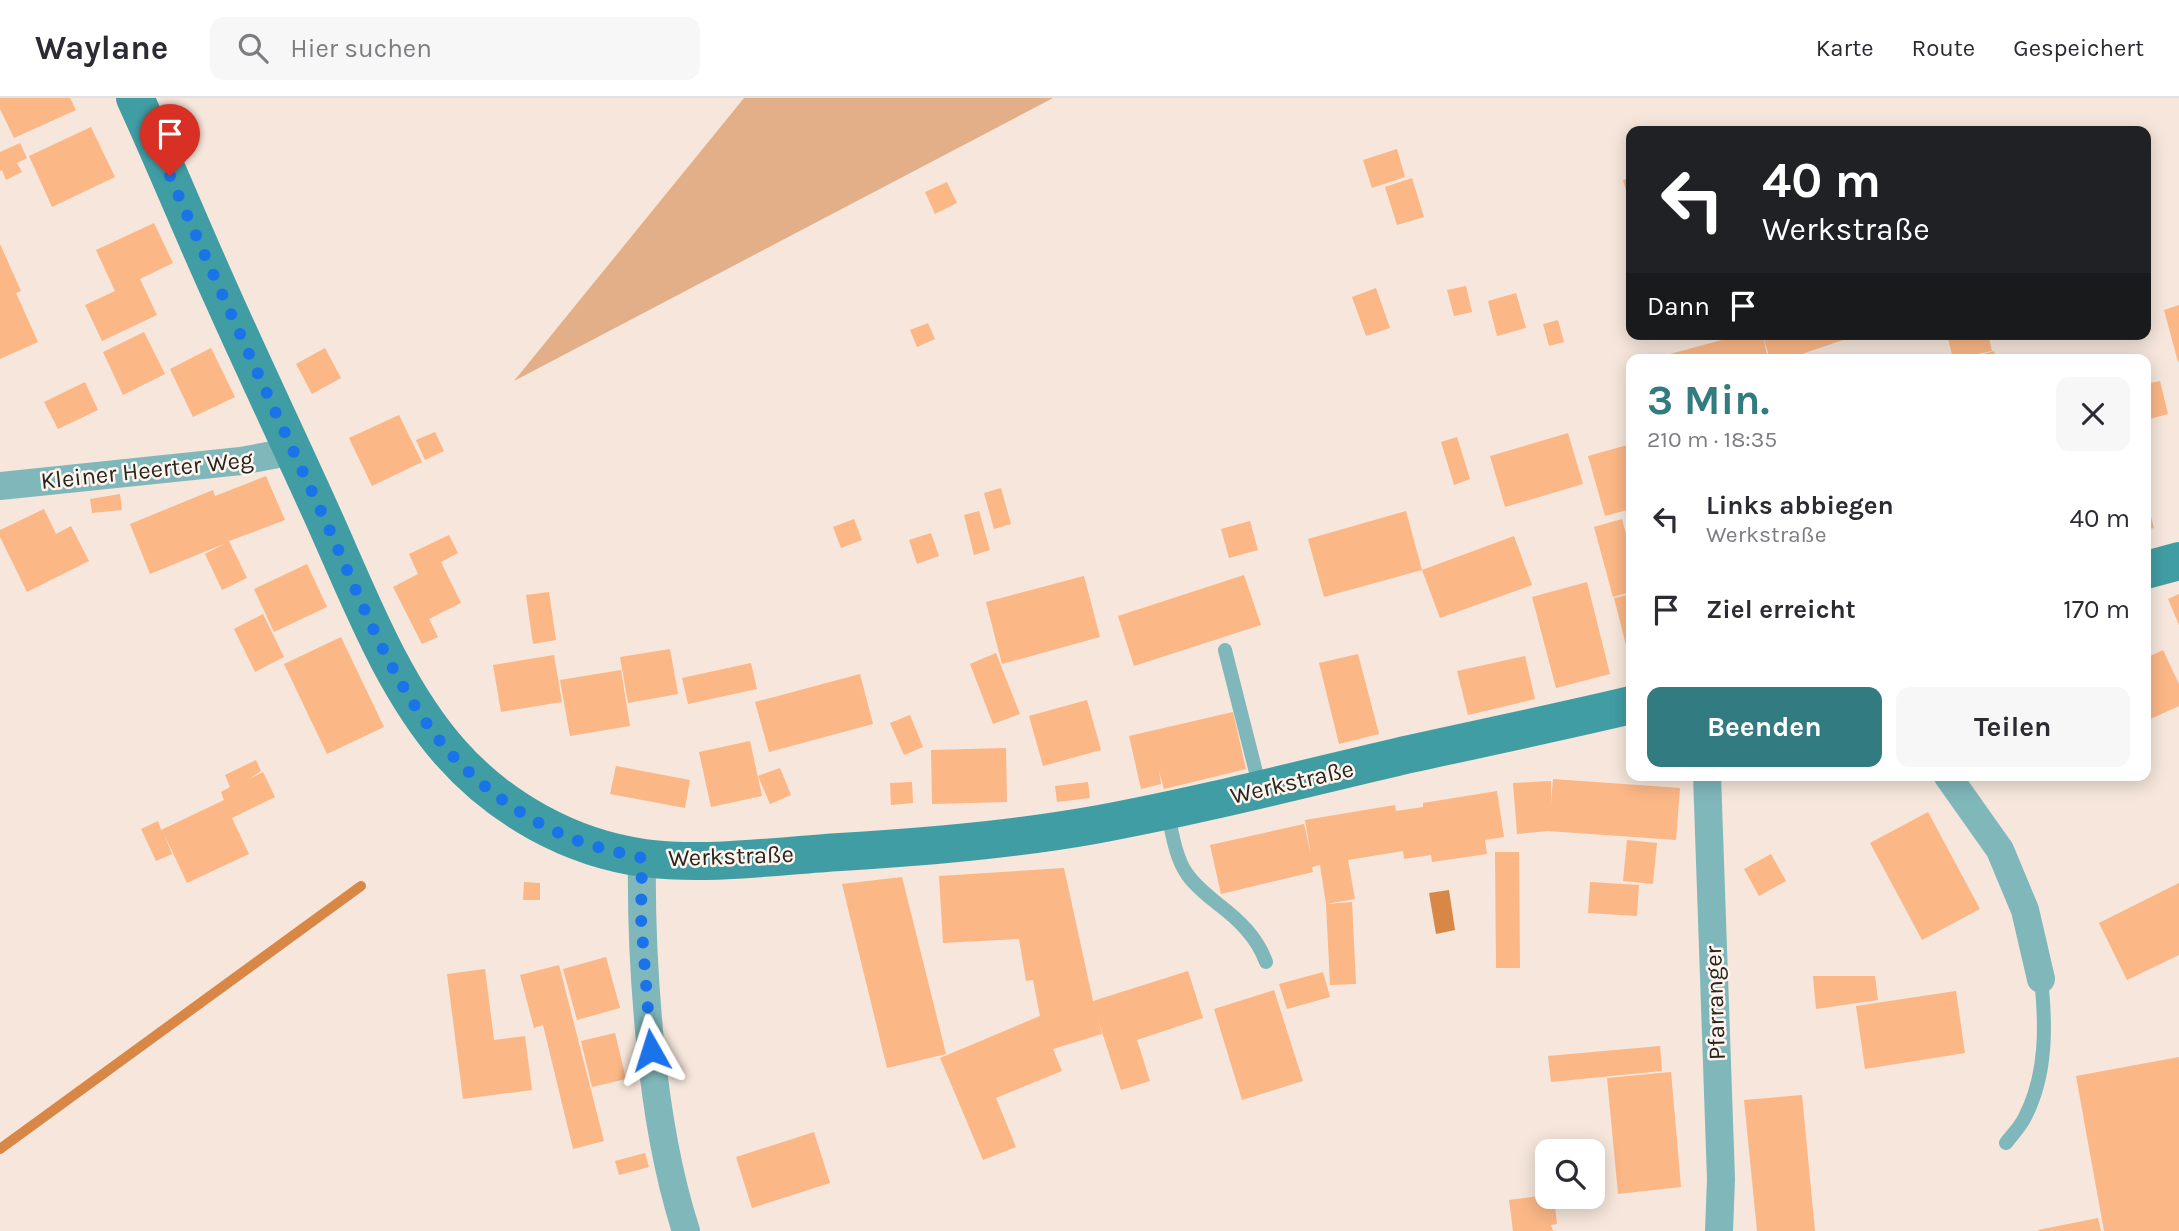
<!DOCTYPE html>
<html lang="de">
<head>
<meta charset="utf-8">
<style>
  body { margin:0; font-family:Karla,sans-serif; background:#f7f7f7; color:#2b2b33; height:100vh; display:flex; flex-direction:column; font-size:26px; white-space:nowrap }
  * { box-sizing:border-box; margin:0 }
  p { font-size:23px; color:#7c7c81 }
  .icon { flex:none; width:38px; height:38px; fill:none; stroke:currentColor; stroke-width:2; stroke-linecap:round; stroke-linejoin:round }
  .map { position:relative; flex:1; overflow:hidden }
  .drawer { position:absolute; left:1626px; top:256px; width:525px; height:427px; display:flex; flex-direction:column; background:#fff; border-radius:14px; box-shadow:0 4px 18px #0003 }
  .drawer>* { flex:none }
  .banner { position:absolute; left:1626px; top:28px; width:525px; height:214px; border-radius:14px; box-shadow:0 4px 18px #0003; background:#202124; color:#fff; overflow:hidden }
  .controls { position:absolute; left:1535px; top:1041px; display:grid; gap:14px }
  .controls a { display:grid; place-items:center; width:70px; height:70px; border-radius:14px; background:#fff; box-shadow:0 4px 18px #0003; font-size:35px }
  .pin { position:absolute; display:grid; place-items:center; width:60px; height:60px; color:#fff; margin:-72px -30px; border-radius:50% 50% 50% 0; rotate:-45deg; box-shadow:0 0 7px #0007 }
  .pin .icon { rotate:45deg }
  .me { position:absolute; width:77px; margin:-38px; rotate:354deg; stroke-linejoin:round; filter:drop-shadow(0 0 5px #0008) }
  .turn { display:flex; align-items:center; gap:24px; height:147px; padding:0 21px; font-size:32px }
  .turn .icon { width:91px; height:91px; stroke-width:2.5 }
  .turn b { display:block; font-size:49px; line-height:60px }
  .then { display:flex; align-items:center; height:66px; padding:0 21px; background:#0003; gap:14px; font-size:26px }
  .round { display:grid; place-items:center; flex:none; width:74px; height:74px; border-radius:14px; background:#f7f7f7 }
  .headline { display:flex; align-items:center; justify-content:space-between; height:119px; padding:0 21px }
  h1 { font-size:42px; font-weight:700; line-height:52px; color:#327b81 }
  .primary-button { display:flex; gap:14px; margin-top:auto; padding:14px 21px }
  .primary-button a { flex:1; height:80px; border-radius:14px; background:#327b81; color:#fff; font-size:28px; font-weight:700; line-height:80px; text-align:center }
  .primary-button a+a { background:#f7f7f7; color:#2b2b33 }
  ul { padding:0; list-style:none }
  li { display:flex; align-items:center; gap:21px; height:91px; padding:0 21px }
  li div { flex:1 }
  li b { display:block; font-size:26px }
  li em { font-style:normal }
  header { display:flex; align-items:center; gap:42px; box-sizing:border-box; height:98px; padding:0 35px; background:#fff; border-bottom:2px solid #e1e1e2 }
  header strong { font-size:33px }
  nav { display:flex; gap:38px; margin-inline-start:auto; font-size:24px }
  .search { width:490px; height:63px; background:#f7f7f7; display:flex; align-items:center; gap:18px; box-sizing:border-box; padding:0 24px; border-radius:14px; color:#7c7c81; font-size:26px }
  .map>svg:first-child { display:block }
  .green { fill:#e3af89 }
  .water { fill:#d88747 }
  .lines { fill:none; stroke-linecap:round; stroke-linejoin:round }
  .stream { stroke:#d88747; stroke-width:10 }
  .building { fill:#fbb786 }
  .lane { stroke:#80b7bb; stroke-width:14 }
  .street { stroke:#80b7bb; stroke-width:28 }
  .secondary { stroke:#419da4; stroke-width:38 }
  .route { stroke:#1a73e8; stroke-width:12; stroke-dasharray:0 21.6 }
  .labels { text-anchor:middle; stroke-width:5; stroke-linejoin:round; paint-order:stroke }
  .street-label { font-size:24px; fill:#2a2521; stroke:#fef5ee }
</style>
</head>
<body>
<header>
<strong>Waylane</strong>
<div class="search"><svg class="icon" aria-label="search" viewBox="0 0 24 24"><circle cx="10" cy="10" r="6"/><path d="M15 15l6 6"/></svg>Hier suchen</div>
<nav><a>Karte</a><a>Route</a><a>Gespeichert</a></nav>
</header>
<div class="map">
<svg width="2179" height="1133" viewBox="0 0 2179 1133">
  <rect width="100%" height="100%" fill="#f6e6db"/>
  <path class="green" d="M744,0h309l-539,283z"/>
  <path class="water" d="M1449,792l6,40 -19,4 -7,-41z"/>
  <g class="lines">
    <path class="stream" d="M0,1051l361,-263"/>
  </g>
  <g class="building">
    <path d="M0,0h70l6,12 -62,28 -14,-29z"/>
    <path d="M91,29l24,50 -63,30 -23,-51z"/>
    <path d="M20,45l7,15 -10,5 5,9 -16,8 -4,-10 -2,1v-19z"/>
    <path d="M1397,51l8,28 -33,11 -9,-28z"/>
    <path d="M1412,80l12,39 -27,8 -12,-38z"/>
    <path d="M1631,80v27h-1l-7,-25z"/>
    <path d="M947,84l10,21 -22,11 -10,-22z"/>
    <path d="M154,125l19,40 -33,16 17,36 -55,26 -17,-36 30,-14 -19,-41z"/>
    <path d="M0,146l21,47 -5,2 22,49 -38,17z"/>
    <path d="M1466,188l6,26 -18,4 -7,-26z"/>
    <path d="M1376,190l14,40 -24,8 -14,-39z"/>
    <path d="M1516,195l10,35 -29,8 -9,-35z"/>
    <path d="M2179,207v56l-1,1 -14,-52z"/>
    <path d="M1558,222l6,22 -15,4 -6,-22z"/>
    <path d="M928,225l7,16 -18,8 -7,-17z"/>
    <path d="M144,234l21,42 -42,21 -20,-43z"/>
    <path d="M1744,236h104l1,4 -62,21h-17l-7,-23 5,23h-97l-1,-5z"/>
    <path d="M1947,236h41l4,17 -39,8z"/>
    <path d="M211,250l24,49 -42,20 -23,-48z"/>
    <path d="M325,250l16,30 -29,16 -16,-30z"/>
    <path d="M1994,253l2,8h-27v-1z"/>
    <path d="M2160,283l8,33 -22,6v-36z"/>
    <path d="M85,284l13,28 -40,19 -14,-27z"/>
    <path d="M399,317l23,47 -50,24 -23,-48z"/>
    <path d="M435,334l9,19 -19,9 -9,-20z"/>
    <path d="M1568,335l15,51 -78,23 -15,-51z"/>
    <path d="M1457,339l13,42 -16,6 -13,-43z"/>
    <path d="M1631,346v65l-26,7 -17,-60z"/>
    <path d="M266,378l19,44 -56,21 18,37 -25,12 -17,-36 21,-11 -76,31 -20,-50 83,-34 2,6z"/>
    <path d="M1001,390l10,36 -17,5 -10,-36z"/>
    <path d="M120,396l2,16 -30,3 -2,-14z"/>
    <path d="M2146,400l8,30 -8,2z"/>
    <path d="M44,411l12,25 15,-8 18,35 -62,31 -27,-55v-7z"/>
    <path d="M979,413l11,39 -16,5 -10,-40z"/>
    <path d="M1406,413l16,59 -98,27 -16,-58z"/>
    <path d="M854,421l8,21 -21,8 -8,-21z"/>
    <path d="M1622,421l9,34v39l-18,5 -19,-70z"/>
    <path d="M1250,423l8,29 -29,8 -8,-29z"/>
    <path d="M931,435l8,23 -22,8 -8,-24z"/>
    <path d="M449,437l9,18 -17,9 20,41 -32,16 9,18 -16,7 -29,-57 25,-13 -9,-20z"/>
    <path d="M1514,438l18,49 -92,33 -18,-48z"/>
    <path d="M307,466l20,43 -53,25 -20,-43z"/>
    <path d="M1244,477l17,50 -127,41 -16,-50z"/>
    <path d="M1084,478l16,61 -98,27 -16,-62z"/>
    <path d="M1587,484l23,92 -54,14 -24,-91z"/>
    <path d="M549,494l7,48 -23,4 -7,-49z"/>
    <path d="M1631,496v67h-1l-16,-63z"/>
    <path d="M2179,496v31l-11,-26z"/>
    <path d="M263,516l21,43 -29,15 -21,-43z"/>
    <path d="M341,539l43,90 -57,27 -43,-90z"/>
    <path d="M670,551l8,45 -50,9 -8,-46z"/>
    <path d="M2163,552l16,34v22l-33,15v-63z"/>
    <path d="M996,555l24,61 -27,10 -23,-60z"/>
    <path d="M1358,556l21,80 -40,10 -20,-81z"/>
    <path d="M554,557l8,47 -61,10 -8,-47z"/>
    <path d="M1525,558l10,43 -67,16 -11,-44z"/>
    <path d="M751,565l6,26 -69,15 -6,-26z"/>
    <path d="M621,572l9,56 -60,10 -10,-56z"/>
    <path d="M860,576l13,50 -104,28 -14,-50z"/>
    <path d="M1087,602l14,50 -58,16 -14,-50z"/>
    <path d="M1233,614l13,57 -82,20 -5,-18 2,13 -20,5 -12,-53z"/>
    <path d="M910,617l13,32 -19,8 -14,-32z"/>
    <path d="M750,643l12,55 -51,11 -12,-55z"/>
    <path d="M1006,650l1,54 -75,2 -1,-54z"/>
    <path d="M256,662l5,11 -12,8 14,-7 12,25 -43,21 17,36 -62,29 -23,-49 8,20 -16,7 -15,-32 17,-8 3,9 63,-30 -3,-8 9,-5 -5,-12z"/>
    <path d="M616,668l74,14 -5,28 -75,-14z"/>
    <path d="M780,670l11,27 -21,9 -12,-28z"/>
    <path d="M1553,681l127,9 -4,52 -128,-9 -31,3 -4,-51 38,-2v22z"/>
    <path d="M912,684l1,21 -22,2 -1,-22z"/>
    <path d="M1088,684l2,16 -33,4 -2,-16z"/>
    <path d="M1497,693l7,46 -19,3 2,14 -55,8 -1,-7 -27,4 -1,-8 -55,9 7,39 -29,5 26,-2 4,82 -26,1 -4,-81 -6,-39 -8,2 1,5 -92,22 -11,-49 94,-21 7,31 -6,-35 90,-15 1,6 27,-4v-4z"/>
    <path d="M1928,714l52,97 -58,31 -52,-97z"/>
    <path d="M1627,742l30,3 -4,41 -30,-3z"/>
    <path d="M1495,754h24l1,116h-24z"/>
    <path d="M1771,756l15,27 -27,15 -15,-27z"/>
    <path d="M1064,770l29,133 95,-30 15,47 -66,22 13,41 -29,9 -24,-73 5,17 -49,15 9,22 -66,27 20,49 -33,13 -43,-102 100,-42 -7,-36 -7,1 -7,-42 -76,4 -4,-67z"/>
    <path d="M902,779l44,177 -59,14 -45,-184z"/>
    <path d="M524,784l16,1v17h-17z"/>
    <path d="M1590,784l49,3 -2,31 -49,-3z"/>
    <path d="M2179,785v72l-52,25 -28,-57z"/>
    <path d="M606,859l14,51 -43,12 -14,-51z"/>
    <path d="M559,867l45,176 -31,8 -30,-124 -9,3 -14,-53z"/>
    <path d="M485,871l9,71 31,-4 7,54 -69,9 -16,-125z"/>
    <path d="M1323,874l7,25 -43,12 -8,-25z"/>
    <path d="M1813,878h62l3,24 -62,9z"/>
    <path d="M1274,892l29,91 -61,19 -28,-91z"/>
    <path d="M1956,893l9,62 -100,16 -9,-63z"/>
    <path d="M615,935l11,46 -34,8 -11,-46z"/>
    <path d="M1660,948l2,25 -111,11 -3,-26z"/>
    <path d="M2179,959v174h-75l-28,-155z"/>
    <path d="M1671,974l10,115 -63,7 -11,-116z"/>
    <path d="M1802,997l13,136h-58l-13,-131z"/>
    <path d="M814,1034l16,51 -78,25 -16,-51z"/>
    <path d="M645,1055l4,14 -30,8 -4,-14z"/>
    <path d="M1547,1097v2h7l3,27 -6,1 2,6h-40l-4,-31z"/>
    <path d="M2098,1120l3,13h-63v-1z"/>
  </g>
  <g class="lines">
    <g class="lane">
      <path d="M1225,552l35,138"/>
      <path d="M1167,713c5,20 8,46 20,63 8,12 20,21 31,30 21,16 39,33 48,58"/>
      <path d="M2006,1045c6,-8 15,-17 19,-26 22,-43 21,-92 16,-138"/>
    </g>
    <g class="street">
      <path d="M0,388l241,-25 53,-10"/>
      <path d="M1707,677l14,404 -2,52"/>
      <path d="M1947,677l53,75 25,60 16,69"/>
      <path d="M642,759c-1,62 2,122 8,184 6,64 16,128 36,190"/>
    </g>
    <g class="secondary">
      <path d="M135,0c30,65 57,132 87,198 32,72 66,143 98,214 37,81 71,175 130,242 49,56 120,96 194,106 64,8 132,-2 196,-6 85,-5 170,-12 254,-27 103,-19 205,-45 307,-69 77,-17 154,-33 230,-51"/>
      <path d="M2146,472l33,-9"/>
    </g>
  </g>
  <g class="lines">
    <path class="route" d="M170,78c50,115 102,229 155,344 36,79 67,167 125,233 39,43 94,80 151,95 13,4 27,6 41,10l-1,60 10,132"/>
  </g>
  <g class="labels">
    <g class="street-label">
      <text transform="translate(147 372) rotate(-6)" y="8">Kleiner Heerter Weg</text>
      <text transform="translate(1292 684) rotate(-13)" y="8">Werkstraße</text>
      <text transform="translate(731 758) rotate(-2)" y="8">Werkstraße</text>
      <text transform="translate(1715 905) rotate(-92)" y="8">Pfarranger</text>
    </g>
  </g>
</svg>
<div class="controls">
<a><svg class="icon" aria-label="search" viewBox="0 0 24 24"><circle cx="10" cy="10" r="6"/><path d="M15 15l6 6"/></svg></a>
</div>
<div class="pin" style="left:170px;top:78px;background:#d93025"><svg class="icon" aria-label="arrive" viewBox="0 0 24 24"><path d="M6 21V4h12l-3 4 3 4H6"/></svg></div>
<svg class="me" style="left:651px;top:952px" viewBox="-20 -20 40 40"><path d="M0-17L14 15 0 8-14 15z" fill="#1a73e8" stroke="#fff" stroke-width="4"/></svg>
<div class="banner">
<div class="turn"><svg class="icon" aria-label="left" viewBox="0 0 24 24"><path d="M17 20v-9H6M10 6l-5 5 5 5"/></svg><div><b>40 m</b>Werkstraße</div></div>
<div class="then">Dann<svg class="icon" aria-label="arrive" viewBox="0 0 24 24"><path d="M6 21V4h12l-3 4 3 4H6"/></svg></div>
</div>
<section class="drawer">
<div class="headline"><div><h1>3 Min.</h1><p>210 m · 18:35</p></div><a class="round"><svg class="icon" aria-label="close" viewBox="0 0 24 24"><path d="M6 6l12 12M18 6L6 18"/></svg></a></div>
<ul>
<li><svg class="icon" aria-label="left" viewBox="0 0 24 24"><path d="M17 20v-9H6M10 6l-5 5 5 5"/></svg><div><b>Links abbiegen</b><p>Werkstraße</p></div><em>40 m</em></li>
<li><svg class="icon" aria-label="arrive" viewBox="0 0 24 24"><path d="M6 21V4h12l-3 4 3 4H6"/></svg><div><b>Ziel erreicht</b></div><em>170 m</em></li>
</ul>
<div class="primary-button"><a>Beenden</a><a>Teilen</a></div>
</section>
</div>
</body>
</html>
